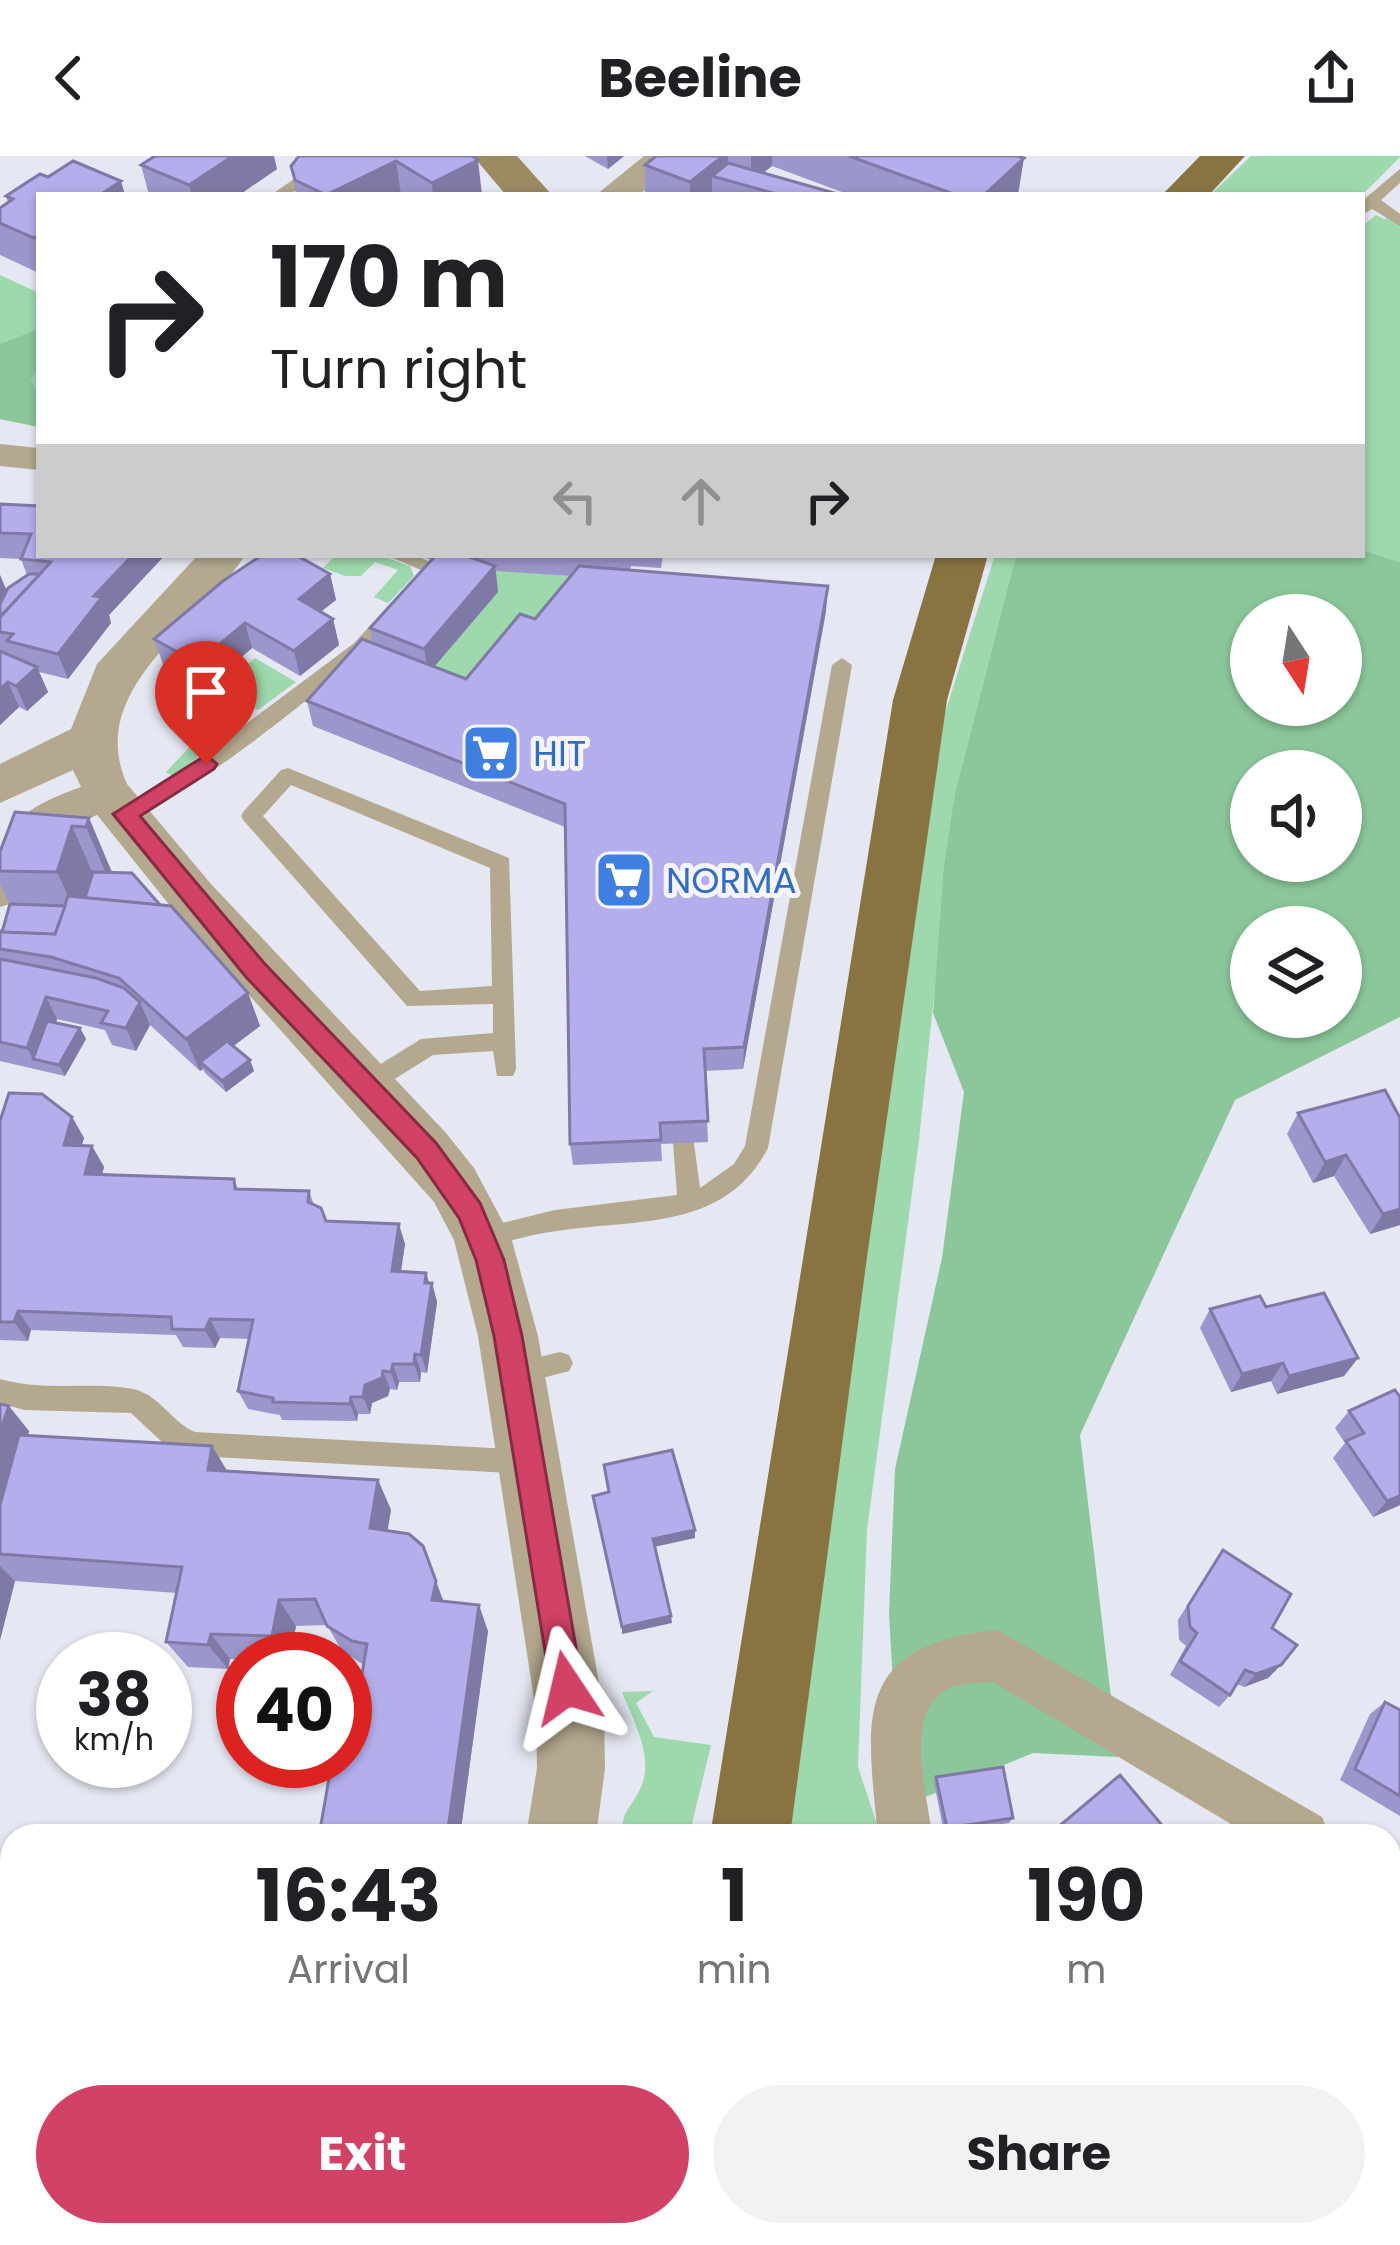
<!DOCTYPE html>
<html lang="en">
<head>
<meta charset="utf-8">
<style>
  body { margin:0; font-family:Poppins,sans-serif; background:#f2f2f2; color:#202124; height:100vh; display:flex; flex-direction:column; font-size:45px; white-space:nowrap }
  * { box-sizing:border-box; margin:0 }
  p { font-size:39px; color:#757577 }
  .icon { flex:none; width:66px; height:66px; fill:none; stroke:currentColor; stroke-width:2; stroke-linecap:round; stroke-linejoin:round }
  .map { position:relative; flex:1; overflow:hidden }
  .sheet { position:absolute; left:0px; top:1668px; width:1401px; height:423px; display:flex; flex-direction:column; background:#fff; border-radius:36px 36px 0 0; box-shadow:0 3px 9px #0004 }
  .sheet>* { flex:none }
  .banner { position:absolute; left:36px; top:36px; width:1329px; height:366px; border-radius:0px; box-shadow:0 3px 9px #0004; background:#fff; color:#202124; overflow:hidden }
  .needle { width:78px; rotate:168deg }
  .controls { position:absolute; left:1230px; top:438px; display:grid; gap:24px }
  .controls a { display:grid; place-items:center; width:132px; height:132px; border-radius:50%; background:#fff; box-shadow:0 3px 9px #0004; font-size:60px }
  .speed { position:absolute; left:36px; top:1476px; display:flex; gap:24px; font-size:60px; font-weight:700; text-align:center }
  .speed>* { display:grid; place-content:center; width:156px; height:156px; border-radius:50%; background:#fff; box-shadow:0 3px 9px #0004; line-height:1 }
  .speed small { font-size:30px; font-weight:400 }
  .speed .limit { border:18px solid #d22; background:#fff; color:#111 }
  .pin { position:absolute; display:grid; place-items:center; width:102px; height:102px; color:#fff; margin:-123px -51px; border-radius:50% 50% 50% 0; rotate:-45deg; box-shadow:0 0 12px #0007 }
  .pin .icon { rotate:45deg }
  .me { position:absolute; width:132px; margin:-66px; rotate:350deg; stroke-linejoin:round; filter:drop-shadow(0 0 9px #0008) }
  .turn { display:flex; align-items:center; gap:42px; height:252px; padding:0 36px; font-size:54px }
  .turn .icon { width:156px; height:156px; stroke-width:2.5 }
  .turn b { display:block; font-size:84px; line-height:102px }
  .lanes { display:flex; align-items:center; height:114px; padding:0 36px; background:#0003; justify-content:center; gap:60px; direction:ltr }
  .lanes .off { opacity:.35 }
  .eta { display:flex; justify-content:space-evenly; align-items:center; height:204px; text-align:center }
  .eta b { font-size:72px; font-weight:700; line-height:84px }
  .button { display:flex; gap:24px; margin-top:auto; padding:24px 36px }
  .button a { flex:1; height:138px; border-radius:72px; background:#d14266; color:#fff; font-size:48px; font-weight:700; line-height:138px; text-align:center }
  .button a+a { background:#f2f2f2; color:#202124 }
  header { display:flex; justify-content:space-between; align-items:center; height:156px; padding:0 36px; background:#fff; font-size:54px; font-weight:700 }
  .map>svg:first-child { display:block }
  .green { fill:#9ed9ad }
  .forest { fill:#8cc79b; fill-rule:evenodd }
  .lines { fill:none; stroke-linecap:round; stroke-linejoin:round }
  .service { fill:#b4a98e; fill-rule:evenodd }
  .minor { fill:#b4a98e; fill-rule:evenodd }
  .tertiary { fill:#b4a98e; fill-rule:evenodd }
  .secondary { fill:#9b8a62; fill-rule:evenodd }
  .primary { fill:#897441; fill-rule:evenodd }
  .wall { fill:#9b96cb; fill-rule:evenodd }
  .shaded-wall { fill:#7e7aa5 }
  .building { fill:#b4aeec; stroke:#7e7aa5; stroke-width:3 }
  .route { fill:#d14266; stroke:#882b42; stroke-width:3 }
  .labels { text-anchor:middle; stroke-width:10; stroke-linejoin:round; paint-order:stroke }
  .shop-label { font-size:36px; fill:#366cbe; stroke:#f3f4fd; text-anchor:start }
</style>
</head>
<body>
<header><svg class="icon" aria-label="back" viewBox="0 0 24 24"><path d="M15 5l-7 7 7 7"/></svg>Beeline<svg class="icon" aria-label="share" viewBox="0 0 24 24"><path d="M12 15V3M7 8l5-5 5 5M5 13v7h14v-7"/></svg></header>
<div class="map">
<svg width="1400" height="2089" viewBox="0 0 1400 2089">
  <rect width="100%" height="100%" fill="#e5e7f2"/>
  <g class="green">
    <path d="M1251,0h149v1l-38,38h-152z"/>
    <path d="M1376,59l8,4 16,-4v347l-38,-12v-324z"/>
    <path d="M0,119l39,18v134l-39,-8z"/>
    <path d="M336,399h43l31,11 4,10 -26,27 -14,-6 24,-27 -23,-8 -14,14h-16l-22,-8z"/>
    <path d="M995,399h21l-61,238 -36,347 -52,390 -9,237 23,69h-98l153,-1095z"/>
    <path d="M453,411l117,9 -93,115 -49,-17 70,-82 -51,-19z"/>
    <path d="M255,502l41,24 -38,28 -38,-22z"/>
    <path d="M180,526l65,35 -71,60 -8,-5 49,-52 -3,-9 -40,-18z"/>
    <path d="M653,1535l-17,12 18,34 57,8 -22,91h-68c3,-28 5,-21 17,-43 19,-31 -4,-71 -16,-101z"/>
    <path d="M731,2079h146l-2,10h-145z"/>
  </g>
  <g class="forest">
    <path d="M39,173v37l-8,14 8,16v31l-39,-8v-75z"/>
    <path d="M1362,394l38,12v455l-165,83 -155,335 38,322 -85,-4 -110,45 10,38h-21l-15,-84 -8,-138 6,-145 47,-211 22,-166 -31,-79 11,-147 11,-73 61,-238h346zM1251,459h90v90h-90zM1251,615h90v90h-90zM1251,771h90v90h-90z"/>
    <path d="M934,2079h187l7,10h-194z"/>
  </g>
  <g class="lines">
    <g class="service">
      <path d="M327,0h18l-56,39h-18z"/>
      <path d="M1400,13v14l-19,17 19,14v12l-28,-17 -10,6v-14z"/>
      <path d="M386,399h29l28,13 -17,22 -7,1 -9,-6 11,-15z"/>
      <path d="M392,452l10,7c-28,37 -247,212 -284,204l-3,-5 3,-5 53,-29 182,-136 32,-34z"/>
      <path d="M842,502l10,7 -84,483c-42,81 -126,71 -204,82 -28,3 -55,11 -82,18l-9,-4 -3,-7 3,-7 82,-20 122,-15 -4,-52 4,-7h16l7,52 34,-24 11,-18 87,-481z"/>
      <path d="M288,612l221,90 7,211 -3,7h-16l-4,-25 -60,4 -59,37h-16l-4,-7 4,-7 63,-39 72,-6v-29l-86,2 -163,-185 -3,-5 3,-5 37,-41zM291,629l199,83 2,118 -72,5 -157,-175z"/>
      <path d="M560,1196l9,3 4,8 -4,8 -53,14 -9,-4 -4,-8 4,-8z"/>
      <path d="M0,1223c44,13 89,2 133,10 27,6 38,33 62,43l334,18 9,3 4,9 -4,9 -9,3 -334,-18 -32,-13 -32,-30 -107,-3 -24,-7z"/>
    </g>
    <g class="minor">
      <path d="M0,288l39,4v22l-39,-4z"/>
      <path d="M107,623l14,4 5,10 -5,10 -69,34 -20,24 -18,42 -14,4c0,-18 0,-39 0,-57 7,-41 73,-61 107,-71z"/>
      <path d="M998,1474l324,187 8,19h-79l-258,-154c-14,2 -34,0 -47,8 -43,25 -18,106 -14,146h-54c-12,-120 -26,-191 120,-206z"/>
      <path d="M1389,1703l11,5v57l-11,-5z"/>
      <path d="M879,2079h60v10h-62z"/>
    </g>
    <g class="tertiary">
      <path d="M644,0h41l-46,39h-43z"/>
      <path d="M198,399h47c-43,70 -161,133 -118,229l84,100 235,249 28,35 37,69 27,99 66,376 1,56 -9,68h-70l11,-68 -1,-56 -58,-376 -24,-96 -20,-38 -259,-290 -85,-106 -17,-36 -73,33v-39l71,-35 26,-65z"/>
      <path d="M484,2079h78l1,10h-78z"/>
    </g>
    <path class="secondary" d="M473,0h44l35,39h-46z"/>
    <g class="primary">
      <path d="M1200,0h45l-36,39h-47z"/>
      <path d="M936,399h52l-41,145 -80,557 -77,579h-80l183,-1136z"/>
      <path d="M648,2079h90l-1,10h-90z"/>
    </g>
  </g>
  <g class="wall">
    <path d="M472,0l10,39h-186l-5,-29z"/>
    <path d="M585,0h39l-16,13z"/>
    <path d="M656,0h362v39h-168l-78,-29 -9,7 78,22h-196v-30z"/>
    <path d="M141,9l136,4 -38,26h-90z"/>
    <path d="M48,21l-9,18v78l-39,-18v-47l8,-5 -2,-7z"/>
    <path d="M0,348l165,51 -56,60 2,8 -43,56 -29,-7 9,20 -21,19 -8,-4 -19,18v-150l7,16 20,-16 -6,-16 -21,-1z"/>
    <path d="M417,399h246l-2,13 -30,-2 -1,4 196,41 -83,458 -38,2 3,71 -47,2 1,17 -89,4 -3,-21 -5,-317 -252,-101 -6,-25 66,-58 -3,-15 62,-68zM496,415l74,5 -35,43 -69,60 -32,-12 64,-75z"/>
    <path d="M330,418l6,26 -16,12 13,7 6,26 -39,31 -48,-28 -47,40 -42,-24 -9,-25z"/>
    <path d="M89,662l23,55 48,32 88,88 12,33 -27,20 17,14 4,11 -28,21 -21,-19 -2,-4 -3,2 -50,-46 -14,26 -24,-6 -7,-15 -48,-11 -1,4 24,5 6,11 -21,37 -65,-15v-130l2,1 8,-27 -10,-21v-32z"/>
    <path d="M1298,957l102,5v107l-30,9 -36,-58 -21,7 -26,-49z"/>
    <path d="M72,961l12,21 -3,8h11l12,21 -2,7 132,5 4,10 71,2 5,14 12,16 79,23 -4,27 25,2 3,10h3l5,19 -10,71 -6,-1 -1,10h-21l-2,8 -7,-1 -2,7 -16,7 -2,11h-12l-1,7 -75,-1 -2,-5 -32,-6 -10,-18 11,-52 -29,-1 -5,10 -32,-1 -7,-12 -145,-5 -3,11 -28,-1v-219z"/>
    <path d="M1266,1151l92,51 -14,18 -67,18 -6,-13 -40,11 -31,-64 10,-19z"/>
    <path d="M1395,1234l5,115 -27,12 -40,-59 12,-15 -10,-15 14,-17z"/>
    <path d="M0,1248l29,27 -1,5 199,35 151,9 13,30 -4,21 57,70 44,30 -28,205h-141l29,-78 16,-93 -22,-14 -15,-26 -31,1 -7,33h-59l-2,10 -40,-2 -22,-25 11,-49 -162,-12 -15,59z"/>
    <path d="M1223,1394l49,78 9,37 -13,13 -24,9 -7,-3 -7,11 -11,12 -49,-32 16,-29 -7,-6 -1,-20z"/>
    <path d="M1385,1546l15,8v106l-60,-36 30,-66z"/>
    <path d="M936,1621l77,41 -4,5 -65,10 -10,-51z"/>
  </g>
  <g class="shaded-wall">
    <path d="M233,0h41l3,13 -38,26h-47l-3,-10z"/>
    <path d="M607,0h17l-16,13z"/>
    <path d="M723,0h5v24l-16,-4v19h-22v-13z"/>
    <path d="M751,0h21v10l-21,17z"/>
    <path d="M1024,2l-6,37h-34z"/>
    <path d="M478,4l4,35h-49l-1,-12z"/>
    <path d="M396,5l5,34h-75z"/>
    <path d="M121,25l4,14h-25z"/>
    <path d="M133,399h32l-56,60 2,8 -43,56 -10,-25 36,-58z"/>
    <path d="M495,410l3,26 -70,82 -4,-25z"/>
    <path d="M330,418l6,26 -31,24 -6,-25z"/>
    <path d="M0,419l10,25 -10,21z"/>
    <path d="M828,430l-2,25 -83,458 1,-22z"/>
    <path d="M333,463l6,26 -39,31 -6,-25z"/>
    <path d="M245,467l7,25 -47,40 -8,-25z"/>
    <path d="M37,511l11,25 -21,19 -11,-25z"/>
    <path d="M8,526l11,25 -19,18v-36z"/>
    <path d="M89,662l25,59 -3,8 -25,-58z"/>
    <path d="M72,670l26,59 -25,22 -16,-35z"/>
    <path d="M248,837l12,33 -54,41 -6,-5 3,7 -3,2 -14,-32z"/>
    <path d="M46,841l11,22 -14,42 -10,-2 -6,-11z"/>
    <path d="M140,846l10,23 -14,26 -10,-23z"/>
    <path d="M80,872l6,11 -21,37 -6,-11z"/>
    <path d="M250,904l4,11 -28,21 -4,-11z"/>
    <path d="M72,961l12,21 -8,28 -12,-21z"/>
    <path d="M92,990l12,21 -7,27 -12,-20z"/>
    <path d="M1346,999l-12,21 -21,7 12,-21z"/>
    <path d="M1400,1053v16l-30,9 13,-20z"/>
    <path d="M399,1068l6,20 -7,46 -6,-19z"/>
    <path d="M426,1117l5,16 1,-6 5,19 -10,71 -6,-18z"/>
    <path d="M18,1155l13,19 -3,11 -14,-19z"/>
    <path d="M210,1163l10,19 -5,10 -10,-18z"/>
    <path d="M415,1198l6,18 -1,10 -6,-18z"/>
    <path d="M1358,1202l-14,18 -67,18 12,-18z"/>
    <path d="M1283,1207l-12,18 -40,11 11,-18z"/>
    <path d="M393,1208l6,18 -2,8 -6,-18z"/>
    <path d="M383,1215l7,18 -2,7 -16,7 -2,11 -7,-17 2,-12z"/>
    <path d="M351,1241l7,17 -1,7 -7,-17z"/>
    <path d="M9,1250l20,25 -29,86v-86z"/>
    <path d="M212,1290l19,31 -23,-7z"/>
    <path d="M378,1324l13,30 -8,47 -13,-29z"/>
    <path d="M1400,1340v9l-27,12 14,-16z"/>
    <path d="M695,1374v8l-41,9 -1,-8z"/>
    <path d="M423,1390l23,62 -14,-8z"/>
    <path d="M0,1410l15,15 -15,59z"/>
    <path d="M279,1444l17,26 -7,33h-2l-15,-23z"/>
    <path d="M479,1449l9,26 -28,205h-13z"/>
    <path d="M671,1460l1,7 -50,11v-7z"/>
    <path d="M211,1478l19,25 -2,10 -20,-24z"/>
    <path d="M1281,1509l-13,13 -24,9 12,-13z"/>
    <path d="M12,1965v51l-12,33v-51z"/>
    <path d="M384,2079h9l-2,10h-8z"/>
  </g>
  <g class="building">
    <path d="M155,0h78l-44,29 -48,-20z"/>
    <path d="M299,0h173l6,4 -46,23 -36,-22 -70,34 -31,-15 -4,-14z"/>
    <path d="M656,0h67l-33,26 -45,-17z"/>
    <path d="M849,0h169l6,2 -40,37h-28z"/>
    <path d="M73,5l48,20 -21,14h-61v40l-5,3 -34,-15v-15l13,-9 -7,-3 34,-22 8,3z"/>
    <path d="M728,7l113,32h-61l-68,-19z"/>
    <path d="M0,348l39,2v49h94l-39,41 8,1 -44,57 -51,-13 6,-7 -13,-2v-15l51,-55 -30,-3 10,-25 -31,-1z"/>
    <path d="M262,399h34l34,19 -31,25 34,20 -39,32 -49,-28 -48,40 -43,-24 69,-58z"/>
    <path d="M436,399h28l31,11 -71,83 -54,-21z"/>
    <path d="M579,410l249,20 -84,461 -40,2 4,72 -48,2 1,17 -91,4 -5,-340 -258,-103 55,-62 104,40 54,-65 15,5z"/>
    <path d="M29,418h11l-40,43v-13l8,-16z"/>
    <path d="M0,495l37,16 -21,19 -8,-4 -8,7z"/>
    <path d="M15,656l74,6 -3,9 -14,-1 -15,46 -57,-1v-19z"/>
    <path d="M93,716l39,1 28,32 -75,-7z"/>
    <path d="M68,740l103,10 77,87 -62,46 -67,-61 -68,-21 -51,-8v-18l55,3z"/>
    <path d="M10,748l55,2 -10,28 -53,-2z"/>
    <path d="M0,803l96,19 28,10 16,14 -14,26 -25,-5 7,-12 -62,-14 -19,51 -27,-6z"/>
    <path d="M47,865l33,7 -21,37 -26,-6z"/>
    <path d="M227,885l23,19 -28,21 -22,-19z"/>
    <path d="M1385,934l15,28v91l-17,5 -37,-59 -21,7 -27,-49z"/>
    <path d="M9,937l33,1 30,23 -8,28 28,1 -7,28 149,5 1,10 74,2 -1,11 13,6 5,13 73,3 -7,47 34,2 -1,10h7l-11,72 -6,-1 -1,10h-21l-2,8 -8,-1 -1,7 -17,7 -2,12h-12l-1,7 -77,-2v-4l-35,-7 15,-71 -43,-1 -5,11 -33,-1 -1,-12 -153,-6 -4,11h-14v-201z"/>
    <path d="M1324,1137l34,65 -69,18 -6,-13 -41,11 -32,-65 50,-13 6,11z"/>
    <path d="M1395,1234l5,7v99l-13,5 -41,-60 18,-8 -15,-22z"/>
    <path d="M0,1248l9,2 -9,25z"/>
    <path d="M19,1279l193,11 -4,24 170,10 -8,48 39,6 14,12 13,35 -4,19 47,5 -32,231h-128l13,-75h13v-3h3l19,-114 -15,-3 -25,-15 -12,-27 -36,1 -7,36 -61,-2 -3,11 -42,-3 16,-75 -182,-13v-49z"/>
    <path d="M672,1294l23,80 -42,9 18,77 -49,11 -29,-131 16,-4 -5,-27z"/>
    <path d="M1223,1394l68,44 -19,34 25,17 -16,20 -25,9 -11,-4 -15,25 -50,-34 17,-28 -7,-6 -2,-21z"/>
    <path d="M1385,1546l15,8v86l-45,-27z"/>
    <path d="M1003,1611l10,51 -66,10 -11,-51z"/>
    <path d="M1120,1619l51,61h-108l-6,-8z"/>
    <path d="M0,1952l12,2v11l-12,33z"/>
    <path d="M250,2079h134l-1,10h-134z"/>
  </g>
  <path class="route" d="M206,599l11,9 -3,5 -74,47 124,147 172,180 44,60 24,57 18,76 61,352 -5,11 -11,5 -11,-5 -5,-11 -57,-352 -18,-76 -17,-42 -42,-60 -171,-181 -133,-163z"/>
  <defs>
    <g id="supermarket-square" transform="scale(3)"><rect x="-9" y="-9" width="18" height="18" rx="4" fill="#3f7fe0" stroke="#f3f4fd"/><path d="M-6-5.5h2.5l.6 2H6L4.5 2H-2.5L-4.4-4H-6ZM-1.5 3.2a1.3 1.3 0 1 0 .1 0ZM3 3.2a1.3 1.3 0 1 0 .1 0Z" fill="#fff"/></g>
  </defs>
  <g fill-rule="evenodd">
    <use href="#supermarket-square" x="491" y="597"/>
    <use href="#supermarket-square" x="624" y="724"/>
  </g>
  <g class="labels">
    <g class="shop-label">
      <text x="533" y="610">HIT</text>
      <text x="666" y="737">NORMA</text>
    </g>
  </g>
</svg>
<div class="controls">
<a><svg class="needle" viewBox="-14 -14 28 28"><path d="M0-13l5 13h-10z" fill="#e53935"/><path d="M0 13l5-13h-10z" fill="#757577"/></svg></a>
<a><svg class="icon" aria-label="sound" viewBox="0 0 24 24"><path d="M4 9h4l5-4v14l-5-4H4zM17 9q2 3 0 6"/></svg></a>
<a><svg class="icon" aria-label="layers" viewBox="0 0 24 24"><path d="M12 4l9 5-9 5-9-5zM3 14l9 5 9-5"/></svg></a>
</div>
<div class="speed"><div>38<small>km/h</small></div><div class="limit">40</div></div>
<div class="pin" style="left:206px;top:608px;background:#d93025"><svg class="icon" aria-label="arrive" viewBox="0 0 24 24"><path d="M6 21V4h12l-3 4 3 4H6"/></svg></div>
<svg class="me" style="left:567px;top:1532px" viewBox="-20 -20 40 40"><path d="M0-17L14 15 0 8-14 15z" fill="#d14266" stroke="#fff" stroke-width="4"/></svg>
<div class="banner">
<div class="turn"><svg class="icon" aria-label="right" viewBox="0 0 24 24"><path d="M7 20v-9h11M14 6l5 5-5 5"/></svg><div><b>170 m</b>Turn right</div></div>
<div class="lanes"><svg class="icon off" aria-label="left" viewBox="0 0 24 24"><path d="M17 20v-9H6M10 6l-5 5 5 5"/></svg><svg class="icon off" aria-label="ahead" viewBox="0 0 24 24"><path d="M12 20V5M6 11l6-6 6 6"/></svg><svg class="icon" aria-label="right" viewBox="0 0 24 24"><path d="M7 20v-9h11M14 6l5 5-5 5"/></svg></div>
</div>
<section class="sheet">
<div class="eta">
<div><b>16:43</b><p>Arrival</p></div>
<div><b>1</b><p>min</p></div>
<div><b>190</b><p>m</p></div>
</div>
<div class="button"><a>Exit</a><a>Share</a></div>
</section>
</div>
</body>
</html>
